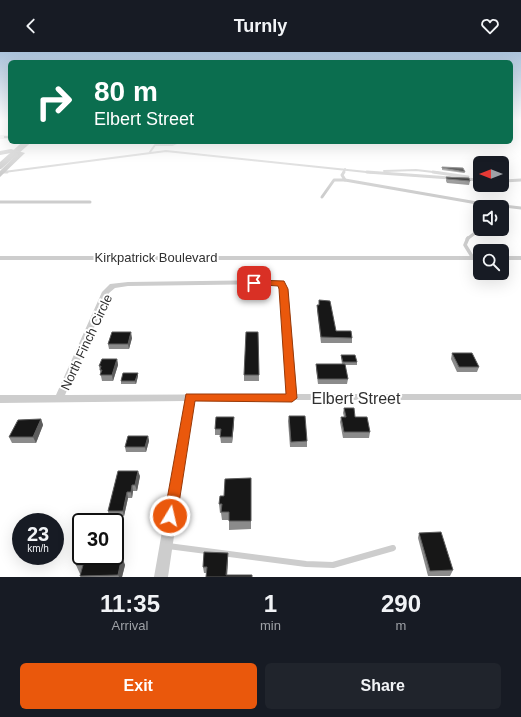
<!DOCTYPE html>
<html lang="en">
<head>
<meta charset="utf-8">
<style>
  body { margin:0; font-family:Helvetica,sans-serif; background:#20242c; color:#f1f3f6; height:100vh; display:flex; flex-direction:column; font-size:15px; white-space:nowrap }
  * { box-sizing:border-box; margin:0 }
  p { font-size:13px; color:#9ea1a6 }
  .icon { flex:none; width:22px; height:22px; fill:none; stroke:currentColor; stroke-width:2; stroke-linecap:round; stroke-linejoin:round }
  .map { position:relative; height:525px; overflow:hidden }
  .sheet { display:flex; flex-direction:column; background:#171b24; flex:1 }
  .sheet>* { flex:none }
  .banner { position:absolute; left:8px; top:8px; width:505px; height:84px; border-radius:6px; box-shadow:0 4px 16px #0002; background:#0b6e4f; color:#fff; overflow:hidden }
  .needle { width:26px; rotate:270deg }
  .controls { position:absolute; left:473px; top:104px; display:grid; gap:8px }
  .controls a { display:grid; place-items:center; width:36px; height:36px; border-radius:6px; background:#171b24; box-shadow:0 4px 16px #0002; font-size:20px }
  .speed { position:absolute; left:12px; top:461px; display:flex; gap:8px; font-size:20px; font-weight:700; text-align:center }
  .speed>* { display:grid; place-content:center; width:52px; height:52px; border-radius:50%; background:#171b24; box-shadow:0 4px 16px #0002; line-height:1 }
  .speed small { font-size:10px; font-weight:400 }
  .speed .limit { border:2px solid #111; border-radius:6px; background:#fff; color:#111 }
  .pin { position:absolute; display:grid; place-items:center; width:34px; height:34px; color:#fff; margin:-17px; border-radius:8px; box-shadow:0 2px 6px #0006 }
  .me { position:absolute; width:44px; margin:-22px; rotate:9deg; stroke-linejoin:round; filter:drop-shadow(0 0 3px #0008) }
  .turn { display:flex; align-items:center; gap:14px; height:84px; padding:0 20px; font-size:18px }
  .turn .icon { width:52px; height:52px; stroke-width:2.5 }
  .turn b { display:block; font-size:28px; line-height:34px }
  .eta { display:flex; justify-content:space-evenly; align-items:center; height:68px; text-align:center }
  .eta b { font-size:24px; font-weight:700; line-height:28px }
  .primary-button { display:flex; gap:8px; margin-top:auto; padding:8px 20px }
  .primary-button a { flex:1; height:46px; border-radius:6px; background:#ea580c; color:#fff; font-size:16px; font-weight:700; line-height:46px; text-align:center }
  .primary-button a+a { background:#20242c; color:#f1f3f6 }
  header { display:flex; justify-content:space-between; align-items:center; height:52px; padding:0 20px; background:#171b24; font-size:18px; font-weight:700 }
  .map>svg:first-child { display:block }
  .lines { fill:none; stroke-linecap:round; stroke-linejoin:round }
  .service-far3 { stroke:#cdcdcd; stroke-width:2 }
  .service-far2 { stroke:#cdcdcd; stroke-width:3 }
  .service-far1 { stroke:#cdcdcd; stroke-width:3.5 }
  .service { stroke:#cdcdcd; stroke-width:6 }
  .minor { fill:#cdcdcd; fill-rule:evenodd }
  .secondary { fill:#bababa; fill-rule:evenodd }
  .rail-casing { stroke:#858585; stroke-width:2.5 }
  .rail { stroke:#fff; stroke-width:1.5; stroke-dasharray:4; stroke-linecap:butt }
  .secondary-bridge { stroke:#bababa; stroke-width:6 }
  .wall { fill:#8b8b8b }
  .shaded-wall { fill:#5d5d5d }
  .building { fill:#171717; stroke:#5d5d5d }
  .route { fill:#ea580c; stroke:#983908 }
  .labels { text-anchor:middle; stroke-width:4; stroke-linejoin:round; paint-order:stroke }
  .street-label { font-size:13px; fill:#303030; stroke:#fff }
  .near-street-label { font-size:16px; fill:#303030; stroke:#fff }
</style>
</head>
<body>
<header><svg class="icon" aria-label="back" viewBox="0 0 24 24"><path d="M15 5l-7 7 7 7"/></svg>Turnly<svg class="icon" aria-label="heart" viewBox="0 0 24 24"><path d="M12 20l-8-8c-3-5 5-10 8-4 3-6 11-1 8 4z"/></svg></header>
<div class="map">
<svg width="521" height="525" viewBox="0 0 521 525">
  <rect width="100%" height="100%" fill="#fff"/>
  <g class="lines">
    <g class="service-far3">
      <path d="M150,100l5,-7h17l7,-3"/>
      <path d="M384,119l32,-1 26,3"/>
      <path d="M4,120l162,-21 210,22"/>
      <path d="M343,121l2,-4"/>
    </g>
    <g class="service-far2">
      <path d="M4,120h3"/>
      <path d="M367,120l83,6"/>
      <path d="M433,120l35,5"/>
      <path d="M465,127l15,1"/>
      <path d="M345,128l132,23 44,5"/>
      <path d="M502,129l19,-1"/>
      <path d="M322,145l12,-17h11l-3,-5 2,-3"/>
      <path d="M0,150h90"/>
      <path d="M467,187l12,-9"/>
    </g>
    <path class="service-far1" d="M468,186l-3,7 8,13"/>
    <path class="service" d="M168,494l138,18 27,1 60,-17"/>
    <g class="minor">
      <rect x="0" y="204" width="480" height="4"/>
      <rect x="502" y="204" width="19" height="4"/>
      <path d="M268,228l16,1 4,8 9,105h224v6h-226l-3,2 -98,-2 -26,177h-14l31,-176 -185,2v-8h56l46,-103 8,-8 18,-2zM268,232l10,1 2,4 7,105 -222,1 44,-102 6,-5 13,-2z"/>
    </g>
    <path class="secondary" d="M11,97l14,4 -25,24v-6l17,-17 -6,-1 -11,2v-4z"/>
    <g class="rail-casing">
      <path id="rail" d="M0,85h10"/>
    </g>
    <use href="#rail" class="rail"/>
    <path class="secondary-bridge" d="M0,114l27,-24"/>
  </g>
  <g class="wall">
    <path d="M442,115l23,5 -1,1 -22,-3z"/>
    <path d="M446,125l24,4 -1,4 -22,-2 -1,-2z"/>
    <path d="M319,248l17,31 16,7v5h-31l-4,-33v-5h2z"/>
    <path d="M258,280l1,49h-15v-6z"/>
    <path d="M132,286l-3,11h-20l-1,-5z"/>
    <path d="M452,301l27,14 -2,5h-20l-6,-13z"/>
    <path d="M341,303l16,7v3h-12l3,14 -1,5h-29l-2,-15v-5h26l-1,-6z"/>
    <path d="M117,307l1,6 -5,16h-11l-3,-15z"/>
    <path d="M138,321v3l-2,8h-15v-3z"/>
    <path d="M344,356l11,9 15,15 -1,6h-26l-3,-16 1,-5h3l-1,-4z"/>
    <path d="M289,364l18,25v6h-17l-2,-26z"/>
    <path d="M41,367l2,6 -7,18h-24l-3,-6z"/>
    <path d="M234,371l-2,20h-11l-1,-8h-5v-6z"/>
    <path d="M148,384l1,5 -3,11h-20l-1,-5z"/>
    <path d="M140,424l-3,15h-4l-1,7h-4l-4,18 -15,1 -1,-6z"/>
    <path d="M251,426v51l-22,1v-10h-7l-1,-7h-1l-1,-9 5,-8z"/>
    <path d="M119,479l3,8 -4,17 7,9 -3,12h-41l-1,-1 1,-3 -1,1 -4,-9 39,-9z"/>
    <path d="M419,481l34,37 -3,6h-22l-10,-38z"/>
    <path d="M228,501v5l-1,17 -21,2v-4h-2l-1,-6z"/>
  </g>
  <g class="shaded-wall">
    <path d="M131,280l1,6 -3,11 -1,-5z"/>
    <path d="M117,307l1,6 -5,16 -1,-6z"/>
    <path d="M138,321v3l-2,8 -1,-3z"/>
    <path d="M234,365v6l-2,20v-6z"/>
    <path d="M41,367l2,6 -7,18 -3,-6z"/>
    <path d="M148,384l1,5 -3,11 -1,-5z"/>
    <path d="M138,419l2,5 -3,15 -2,-6z"/>
    <path d="M132,433l1,6 -1,7 -1,-6z"/>
    <path d="M127,440l1,6 -4,18 -1,-5z"/>
    <path d="M119,479l3,8 -6,26 -2,-9h1v-5z"/>
    <path d="M228,501v5l-1,19h-1z"/>
    <path d="M122,504l3,9 -3,12h-3l-1,-2z"/>
  </g>
  <g class="building">
    <path d="M442,115l21,1 2,4 -23,-4z"/>
    <path d="M446,125l23,1 1,3 -23,-2z"/>
    <path d="M319,248l11,1 6,30h15l1,7 -31,-1 -4,-32h2z"/>
    <path d="M112,280h19l-3,12h-20z"/>
    <path d="M246,280h12l1,43h-15z"/>
    <path d="M452,301h20l7,14h-20z"/>
    <path d="M341,303h14l2,7h-14z"/>
    <path d="M102,307h15l-5,16h-12l2,-5h-2l1,-4h-2z"/>
    <path d="M316,312h29l3,15h-30z"/>
    <path d="M123,321h15l-3,8h-14z"/>
    <path d="M344,356h10l1,9h12l3,15h-26l-3,-15h5z"/>
    <path d="M289,364h16l2,25 -16,1z"/>
    <path d="M216,365h18l-2,20h-12l1,-8h-6z"/>
    <path d="M41,367l-8,18h-24l9,-17z"/>
    <path d="M128,384h20l-3,11h-20z"/>
    <path d="M118,419h20l-3,14h-3l-1,7h-4l-4,19h-15z"/>
    <path d="M251,426v43h-22v-9h-8l1,-8h-3l1,-8h4l1,-17z"/>
    <path d="M115,479h4l-4,20z"/>
    <path d="M441,480l12,38 -23,1 -11,-38z"/>
    <path d="M204,500l24,1 -2,22h26v2h-46l1,-10h-4z"/>
    <path d="M79,502h2v2h41l-4,19 -38,1 3,-11h-7z"/>
  </g>
  <linearGradient id="sky" x2="0" y2="1"><stop stop-color="#abc3db"/><stop offset="0.48" stop-color="#fff"/><stop offset="1" stop-color="#fff" stop-opacity="0"/></linearGradient>
  <rect width="521" height="142" fill="url(#sky)"/>
  <path class="route" d="M254,228l30,1 4,8 9,109 -5,4 -97,-1 -18,115 -2,5 -5,2 -4,-2 -2,-5 22,-122h100l-7,-105 -1,-3 -27,-2v-3z"/>
  <g class="labels">
    <g class="street-label">
      <text x="156" y="210">Kirkpatrick Boulevard</text>
      <text transform="translate(86 290) rotate(-65)" y="5">North Finch Circle</text>
    </g>
    <g class="near-street-label">
      <text x="356" y="352">Elbert Street</text>
    </g>
  </g>
</svg>
<div class="controls">
<a><svg class="needle" viewBox="-14 -14 28 28"><path d="M0-13l5 13h-10z" fill="#e53935"/><path d="M0 13l5-13h-10z" fill="#9ea1a6"/></svg></a>
<a><svg class="icon" aria-label="sound" viewBox="0 0 24 24"><path d="M4 9h4l5-4v14l-5-4H4zM17 9q2 3 0 6"/></svg></a>
<a><svg class="icon" aria-label="search" viewBox="0 0 24 24"><circle cx="10" cy="10" r="6"/><path d="M15 15l6 6"/></svg></a>
</div>
<div class="speed"><div>23<small>km/h</small></div><div class="limit">30</div></div>
<div class="pin" style="left:254px;top:231px;background:#d93025"><svg class="icon" aria-label="arrive" viewBox="0 0 24 24"><path d="M6 21V4h12l-3 4 3 4H6"/></svg></div>
<svg class="me" style="left:170px;top:464px" viewBox="-20 -20 40 40"><circle r="17" fill="#ea580c" stroke="#fff" stroke-width="3"/><path d="M0-11L8 9 0 5-8 9z" fill="#fff"/></svg>
<div class="banner">
<div class="turn"><svg class="icon" aria-label="right" viewBox="0 0 24 24"><path d="M7 20v-9h11M14 6l5 5-5 5"/></svg><div><b>80 m</b>Elbert Street</div></div>
</div>
</div>
<section class="sheet">
<div class="eta">
<div><b>11:35</b><p>Arrival</p></div>
<div><b>1</b><p>min</p></div>
<div><b>290</b><p>m</p></div>
</div>
<div class="primary-button"><a>Exit</a><a>Share</a></div>
</section>
</body>
</html>
